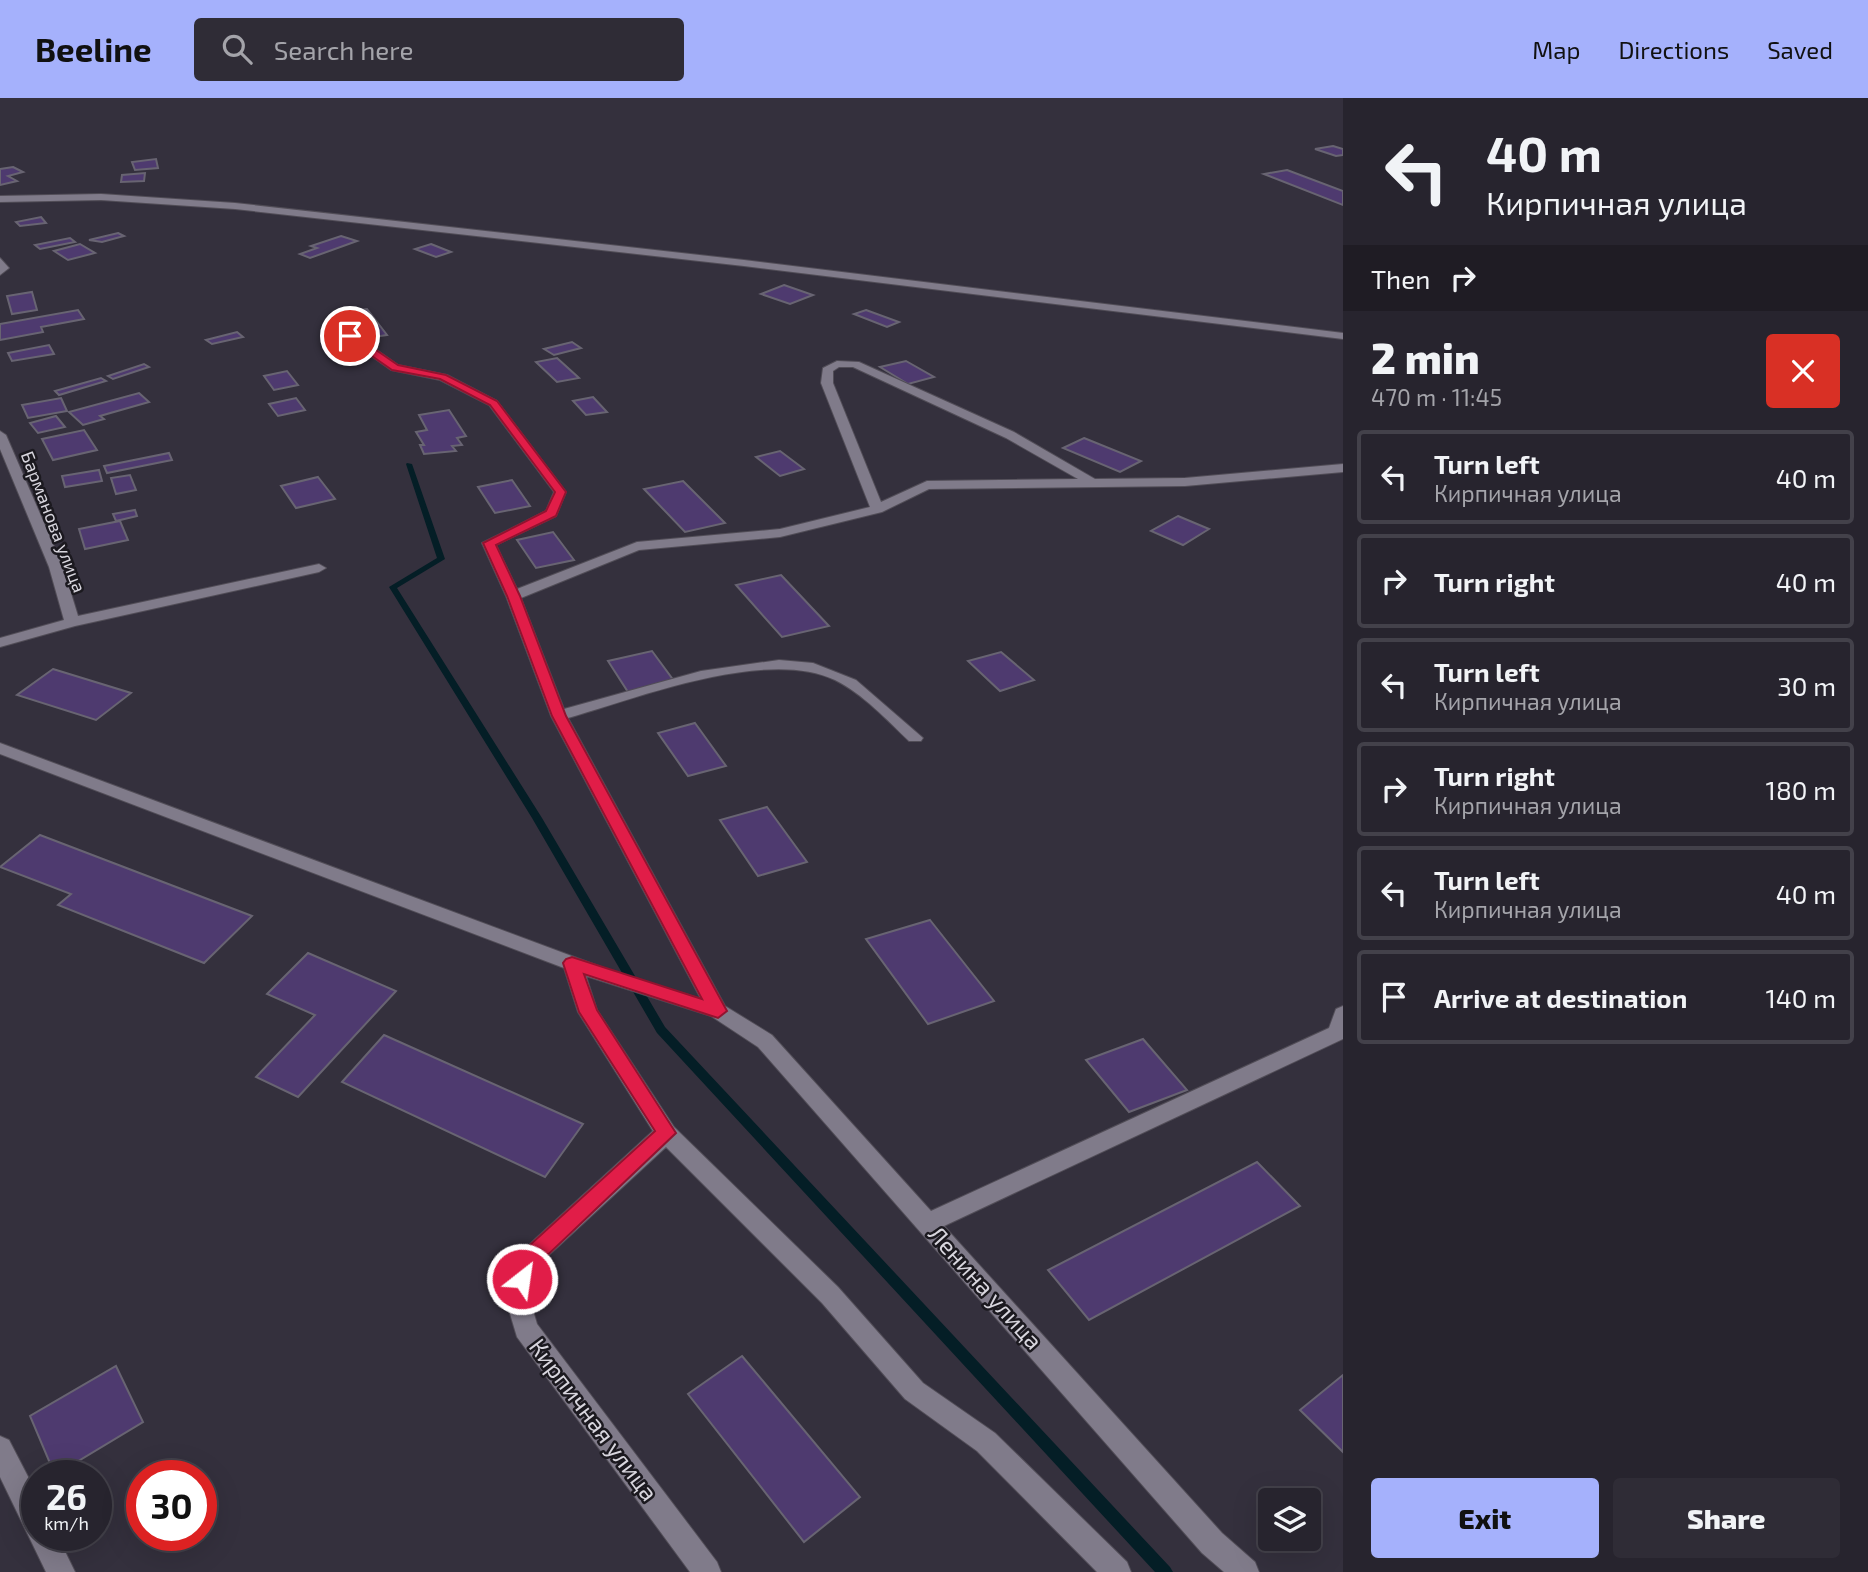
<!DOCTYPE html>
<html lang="en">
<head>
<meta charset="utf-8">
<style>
  body { margin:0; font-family:"Exo 2",sans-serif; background:#2f2c36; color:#f1f3f6; height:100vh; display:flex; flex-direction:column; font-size:26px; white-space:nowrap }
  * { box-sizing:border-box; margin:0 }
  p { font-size:23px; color:#a4a4aa }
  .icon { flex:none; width:38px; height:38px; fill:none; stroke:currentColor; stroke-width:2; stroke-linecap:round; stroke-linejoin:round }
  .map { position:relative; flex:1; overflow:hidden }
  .sheet { display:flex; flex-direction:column; background:#27242e; width:525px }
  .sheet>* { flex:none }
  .guide { background:#27242e; color:#f1f3f6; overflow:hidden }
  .buttons { position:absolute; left:1258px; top:1390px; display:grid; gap:14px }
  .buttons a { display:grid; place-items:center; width:63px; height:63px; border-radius:7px; background:#27242e; box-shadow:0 7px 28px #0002,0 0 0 2px #43414a; font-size:35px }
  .speed { position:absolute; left:21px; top:1362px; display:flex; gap:14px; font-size:35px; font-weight:700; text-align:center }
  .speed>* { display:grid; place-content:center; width:91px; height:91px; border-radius:50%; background:#27242e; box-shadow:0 7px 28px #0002,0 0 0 2px #43414a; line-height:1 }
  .speed small { font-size:18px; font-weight:400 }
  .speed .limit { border:10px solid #d22; background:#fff; color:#111 }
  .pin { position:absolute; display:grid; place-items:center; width:60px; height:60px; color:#fff; margin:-30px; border:4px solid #fff; border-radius:50%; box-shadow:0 2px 7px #0007 }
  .me { position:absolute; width:77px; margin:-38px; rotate:30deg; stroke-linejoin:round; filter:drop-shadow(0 0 5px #0008) }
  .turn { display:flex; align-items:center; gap:24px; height:147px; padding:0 28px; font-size:32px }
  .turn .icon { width:91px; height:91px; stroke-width:2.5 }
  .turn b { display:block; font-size:49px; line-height:60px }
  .then { display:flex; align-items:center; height:66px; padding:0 28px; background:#0003; gap:14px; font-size:26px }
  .round { display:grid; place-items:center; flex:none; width:74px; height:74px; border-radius:7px; background:#2f2c36 }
  .headline { display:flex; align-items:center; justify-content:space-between; height:119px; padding:0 28px }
  h1 { font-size:42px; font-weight:800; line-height:52px }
  .primary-button { display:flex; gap:14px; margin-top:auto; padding:14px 28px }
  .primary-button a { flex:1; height:80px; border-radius:7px; background:#a5b1fc; color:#111; font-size:28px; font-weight:800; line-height:80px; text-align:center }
  .primary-button a+a { background:#2f2c36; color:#f1f3f6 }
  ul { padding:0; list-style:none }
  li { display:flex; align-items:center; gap:21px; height:94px; margin:0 14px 10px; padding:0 14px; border:4px solid #43414a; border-radius:7px }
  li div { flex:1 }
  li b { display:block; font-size:26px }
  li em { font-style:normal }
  header { display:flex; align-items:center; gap:42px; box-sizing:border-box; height:98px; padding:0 35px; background:#a5b1fc; color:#111 }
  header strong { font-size:33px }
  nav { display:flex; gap:38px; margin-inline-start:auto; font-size:24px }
  .search { width:490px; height:63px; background:#2f2c36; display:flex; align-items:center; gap:18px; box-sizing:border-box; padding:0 24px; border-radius:7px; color:#a4a4aa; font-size:26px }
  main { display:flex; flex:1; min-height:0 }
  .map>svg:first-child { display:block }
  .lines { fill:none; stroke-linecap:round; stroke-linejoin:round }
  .stream { fill:#041e26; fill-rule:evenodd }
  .building { fill:#4e3a6f; stroke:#686472; stroke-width:2 }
  .minor-casing { stroke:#514d57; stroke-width:2 }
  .minor { fill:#807b8a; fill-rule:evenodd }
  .route { fill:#e11d48; stroke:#92132f; stroke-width:2 }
  .labels { text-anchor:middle; stroke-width:5; stroke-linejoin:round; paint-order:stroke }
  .far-street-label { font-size:18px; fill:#d8d6de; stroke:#1b191f }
  .near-street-label { font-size:24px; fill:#d8d6de; stroke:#1b191f }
</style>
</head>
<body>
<header>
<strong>Beeline</strong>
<div class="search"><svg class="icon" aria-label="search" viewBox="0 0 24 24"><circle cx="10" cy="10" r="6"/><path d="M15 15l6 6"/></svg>Search here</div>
<nav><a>Map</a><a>Directions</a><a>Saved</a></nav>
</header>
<main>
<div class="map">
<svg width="1343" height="1474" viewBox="0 0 1343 1474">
  <rect width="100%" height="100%" fill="#34303d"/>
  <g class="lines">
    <path class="stream" d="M407,365l5,1 33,95 -48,29 145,230 123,209 505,540 3,5h-18l-498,-539 -125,-215 -143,-231 48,-29 -31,-94z"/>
  </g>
  <g class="building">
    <path d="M1333,48l10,3v6l-7,1 -21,-7z"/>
    <path d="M156,61l2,9 -23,2 -3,-8z"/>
    <path d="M13,69l10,5 -15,4 9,5 -17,4v-16z"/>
    <path d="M1287,72l56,21v14l-79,-31z"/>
    <path d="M145,75l-1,8 -23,1 1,-7z"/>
    <path d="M41,119l5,6 -26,3 -4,-4z"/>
    <path d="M118,135l6,3 -22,6 -13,-2z"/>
    <path d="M341,138l16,5 -47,17 -10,-4 17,-6 -6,-2z"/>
    <path d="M70,140l5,4 -35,7 -5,-4z"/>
    <path d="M80,146l15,9 -27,7 -14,-9z"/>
    <path d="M431,146l20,8 -15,5 -21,-8z"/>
    <path d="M784,187l29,10 -23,9 -29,-10z"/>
    <path d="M32,194l5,18 -25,4 -5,-18z"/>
    <path d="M367,211l20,26 -26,4 -19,-27z"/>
    <path d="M78,212l6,9 -43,8 2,5 -43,8v-16z"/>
    <path d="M866,212l33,12 -12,5 -33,-13z"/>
    <path d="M237,234l6,5 -31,7 -6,-4z"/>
    <path d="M572,244l9,6 -27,7 -10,-6z"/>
    <path d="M49,247l5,9 -42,7 -4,-8z"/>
    <path d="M557,260l22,20 -22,4 -21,-20z"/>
    <path d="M906,263l28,16 -26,7 -28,-17z"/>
    <path d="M144,266l5,3 -36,12 -5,-3z"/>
    <path d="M287,273l11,14 -24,5 -10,-14z"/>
    <path d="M101,280l5,3 -47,14 -4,-4z"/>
    <path d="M139,295l10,9 -49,14 4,3 -21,6 -14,-13z"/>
    <path d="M593,299l14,15 -21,3 -13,-14z"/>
    <path d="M61,300l6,13 -39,7 -6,-13z"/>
    <path d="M296,300l9,12 -27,6 -9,-12z"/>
    <path d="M449,312l17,26 -9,2 5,7 -10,1 4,5 -32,3 -4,-9h4l-8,-13 11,-2 -8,-15z"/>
    <path d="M56,318l9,11 -27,6 -8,-10z"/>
    <path d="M84,332l13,20 -44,10 -11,-21z"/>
    <path d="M1084,340l57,23 -21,11 -57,-24z"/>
    <path d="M780,353l24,18 -24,7 -24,-19z"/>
    <path d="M169,355l3,7 -65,13 -3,-7z"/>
    <path d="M99,372l3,11 -37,6 -3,-11z"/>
    <path d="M130,377l6,15 -20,4 -5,-16z"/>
    <path d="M318,379l17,22 -39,9 -15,-22z"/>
    <path d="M512,382l18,26 -35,7 -17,-26z"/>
    <path d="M683,383l42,42 -40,9 -41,-43z"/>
    <path d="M135,412l2,6 -21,5 -3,-7z"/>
    <path d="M1178,418l31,13 -26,16 -32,-14z"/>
    <path d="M120,423l8,19 -43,9 -6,-20z"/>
    <path d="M553,434l21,28 -38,8 -19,-28z"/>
    <path d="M781,477l48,51 -47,11 -46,-52z"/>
    <path d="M652,553l22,30 -46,11 -20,-31z"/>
    <path d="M1001,554l33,28 -34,11 -32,-30z"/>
    <path d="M53,571l78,24 -35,27 -79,-25z"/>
    <path d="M695,625l31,43 -38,10 -30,-43z"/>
    <path d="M767,709l40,55 -49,14 -38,-56z"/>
    <path d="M40,737l212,81 -48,47 -146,-58 13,-11 -71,-27z"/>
    <path d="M930,822l64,81 -66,23 -62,-85z"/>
    <path d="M308,855l88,38 -98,106 -42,-20 59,-62 -48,-21z"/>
    <path d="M384,937l199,89 -38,53 -203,-95z"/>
    <path d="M1143,941l44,51 -58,22 -43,-52z"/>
    <path d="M1257,1064l43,44 -211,114 -41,-50z"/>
    <path d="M742,1258l118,141 -56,45 -116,-148z"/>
    <path d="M116,1268l27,56 -88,53 -25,-59z"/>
    <path d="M1343,1277v77l-43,-42z"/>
  </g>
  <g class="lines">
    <g class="minor-casing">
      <g id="minor">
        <path d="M101,96l134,9 509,57 599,73v6l-599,-73 -509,-57 -134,-9 -101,2v-6z"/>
        <path d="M0,160l9,10 -9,7z"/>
        <path d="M346,236h8l44,31 49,10 50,26 69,91 -10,24 -60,29 21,44 120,-47 143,-13 90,-22 -49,-124 2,-15 14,-7 22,1 155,70 81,47 90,-1 158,-14v8l-158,14 -256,3 -47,23 -102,25 -141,13 -118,48 43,111 137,-38 78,-11 34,3 43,17 67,58 -2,3h-12c-22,-21 -46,-47 -74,-61 -68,-33 -198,18 -267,38l157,288 47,29 159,176 398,-183 7,-19 7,-3v33l-399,187 278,307 33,29 4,10h-35l-22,-19 -444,-506 -47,-31 -125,-40 11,34 77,117 164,160 85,96 72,50 132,129 4,10h-34l-120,-121 -72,-52 -83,-96 -156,-156 -129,119 -8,31 8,27 180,238 4,10h-31l-173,-235 -12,-40 14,-43 134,-123 -75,-119 -14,-44 -564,-214v-11l620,231 81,25 -150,-283 -45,-120 -24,-53 64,-32 8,-19 -65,-87 -49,-25 -49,-10 -45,-32zM839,269h14l153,71 72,41 -151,2 -46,21 -48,-119v-12z"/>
        <path d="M0,333l6,4 57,132 15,49 241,-52 7,4 -7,4 -244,54 -75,21v-9l64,-18 -15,-53 -49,-118z"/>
        <path d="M0,1338l9,4 28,54v41h20l18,37h-29l-46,-95z"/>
      </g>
    </g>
    <use href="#minor" class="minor"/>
  </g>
  <path class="route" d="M346,236h7l45,31 48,10 51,26 69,91 -10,24 -60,29 24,51 46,120 161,295 -9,7 -134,-44 13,36 79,123 -139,132 -7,21 -8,2 -7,-2 -3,-7 8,-25 135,-123 -76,-119 -16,-49 3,-4 6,-2 130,42 -150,-283 -45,-120 -24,-53 63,-32 9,-19 -65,-87 -50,-26 -48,-9 -46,-32z"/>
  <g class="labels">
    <g class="far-street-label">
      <text transform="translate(53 424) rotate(69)" y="6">Барманова улица</text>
    </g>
    <g class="near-street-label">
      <text transform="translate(985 1190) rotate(48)" y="8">Ленина улица</text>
      <text transform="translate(593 1322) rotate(53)" y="8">Кирпичная улица</text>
    </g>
  </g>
</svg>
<div class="buttons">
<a><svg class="icon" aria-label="layers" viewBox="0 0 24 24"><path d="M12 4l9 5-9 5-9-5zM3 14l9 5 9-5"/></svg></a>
</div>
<div class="speed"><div>26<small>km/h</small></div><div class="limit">30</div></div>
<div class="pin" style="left:350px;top:238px;background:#d93025"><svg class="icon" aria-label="arrive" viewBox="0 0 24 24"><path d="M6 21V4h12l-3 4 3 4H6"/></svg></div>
<svg class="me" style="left:522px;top:1181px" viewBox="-20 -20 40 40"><circle r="17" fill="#e11d48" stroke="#fff" stroke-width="3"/><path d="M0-11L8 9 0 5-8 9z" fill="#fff"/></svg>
</div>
<section class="sheet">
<div class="guide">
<div class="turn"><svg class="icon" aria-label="left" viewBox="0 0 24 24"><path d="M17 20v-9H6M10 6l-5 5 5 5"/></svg><div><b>40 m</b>Кирпичная улица</div></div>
<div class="then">Then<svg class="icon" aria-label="right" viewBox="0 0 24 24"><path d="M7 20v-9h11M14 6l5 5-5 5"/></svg></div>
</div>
<div class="headline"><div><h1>2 min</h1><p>470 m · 11:45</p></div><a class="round" style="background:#d93025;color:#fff"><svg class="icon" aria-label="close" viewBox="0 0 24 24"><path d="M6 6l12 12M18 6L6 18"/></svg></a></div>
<ul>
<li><svg class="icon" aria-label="left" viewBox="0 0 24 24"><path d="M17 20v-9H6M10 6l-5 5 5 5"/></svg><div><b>Turn left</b><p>Кирпичная улица</p></div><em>40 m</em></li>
<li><svg class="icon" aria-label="right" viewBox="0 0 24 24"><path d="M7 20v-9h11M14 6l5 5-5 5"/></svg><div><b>Turn right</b></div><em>40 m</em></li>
<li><svg class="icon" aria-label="left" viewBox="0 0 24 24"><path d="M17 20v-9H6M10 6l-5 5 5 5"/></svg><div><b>Turn left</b><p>Кирпичная улица</p></div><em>30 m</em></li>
<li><svg class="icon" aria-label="right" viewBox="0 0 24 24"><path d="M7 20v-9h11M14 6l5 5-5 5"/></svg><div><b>Turn right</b><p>Кирпичная улица</p></div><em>180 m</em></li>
<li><svg class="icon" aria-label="left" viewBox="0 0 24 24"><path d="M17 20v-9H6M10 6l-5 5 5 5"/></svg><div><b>Turn left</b><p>Кирпичная улица</p></div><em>40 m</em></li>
<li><svg class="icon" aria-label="arrive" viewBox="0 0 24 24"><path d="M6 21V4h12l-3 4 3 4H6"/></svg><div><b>Arrive at destination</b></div><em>140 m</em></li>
</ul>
<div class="primary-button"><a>Exit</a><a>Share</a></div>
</section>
</main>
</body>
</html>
